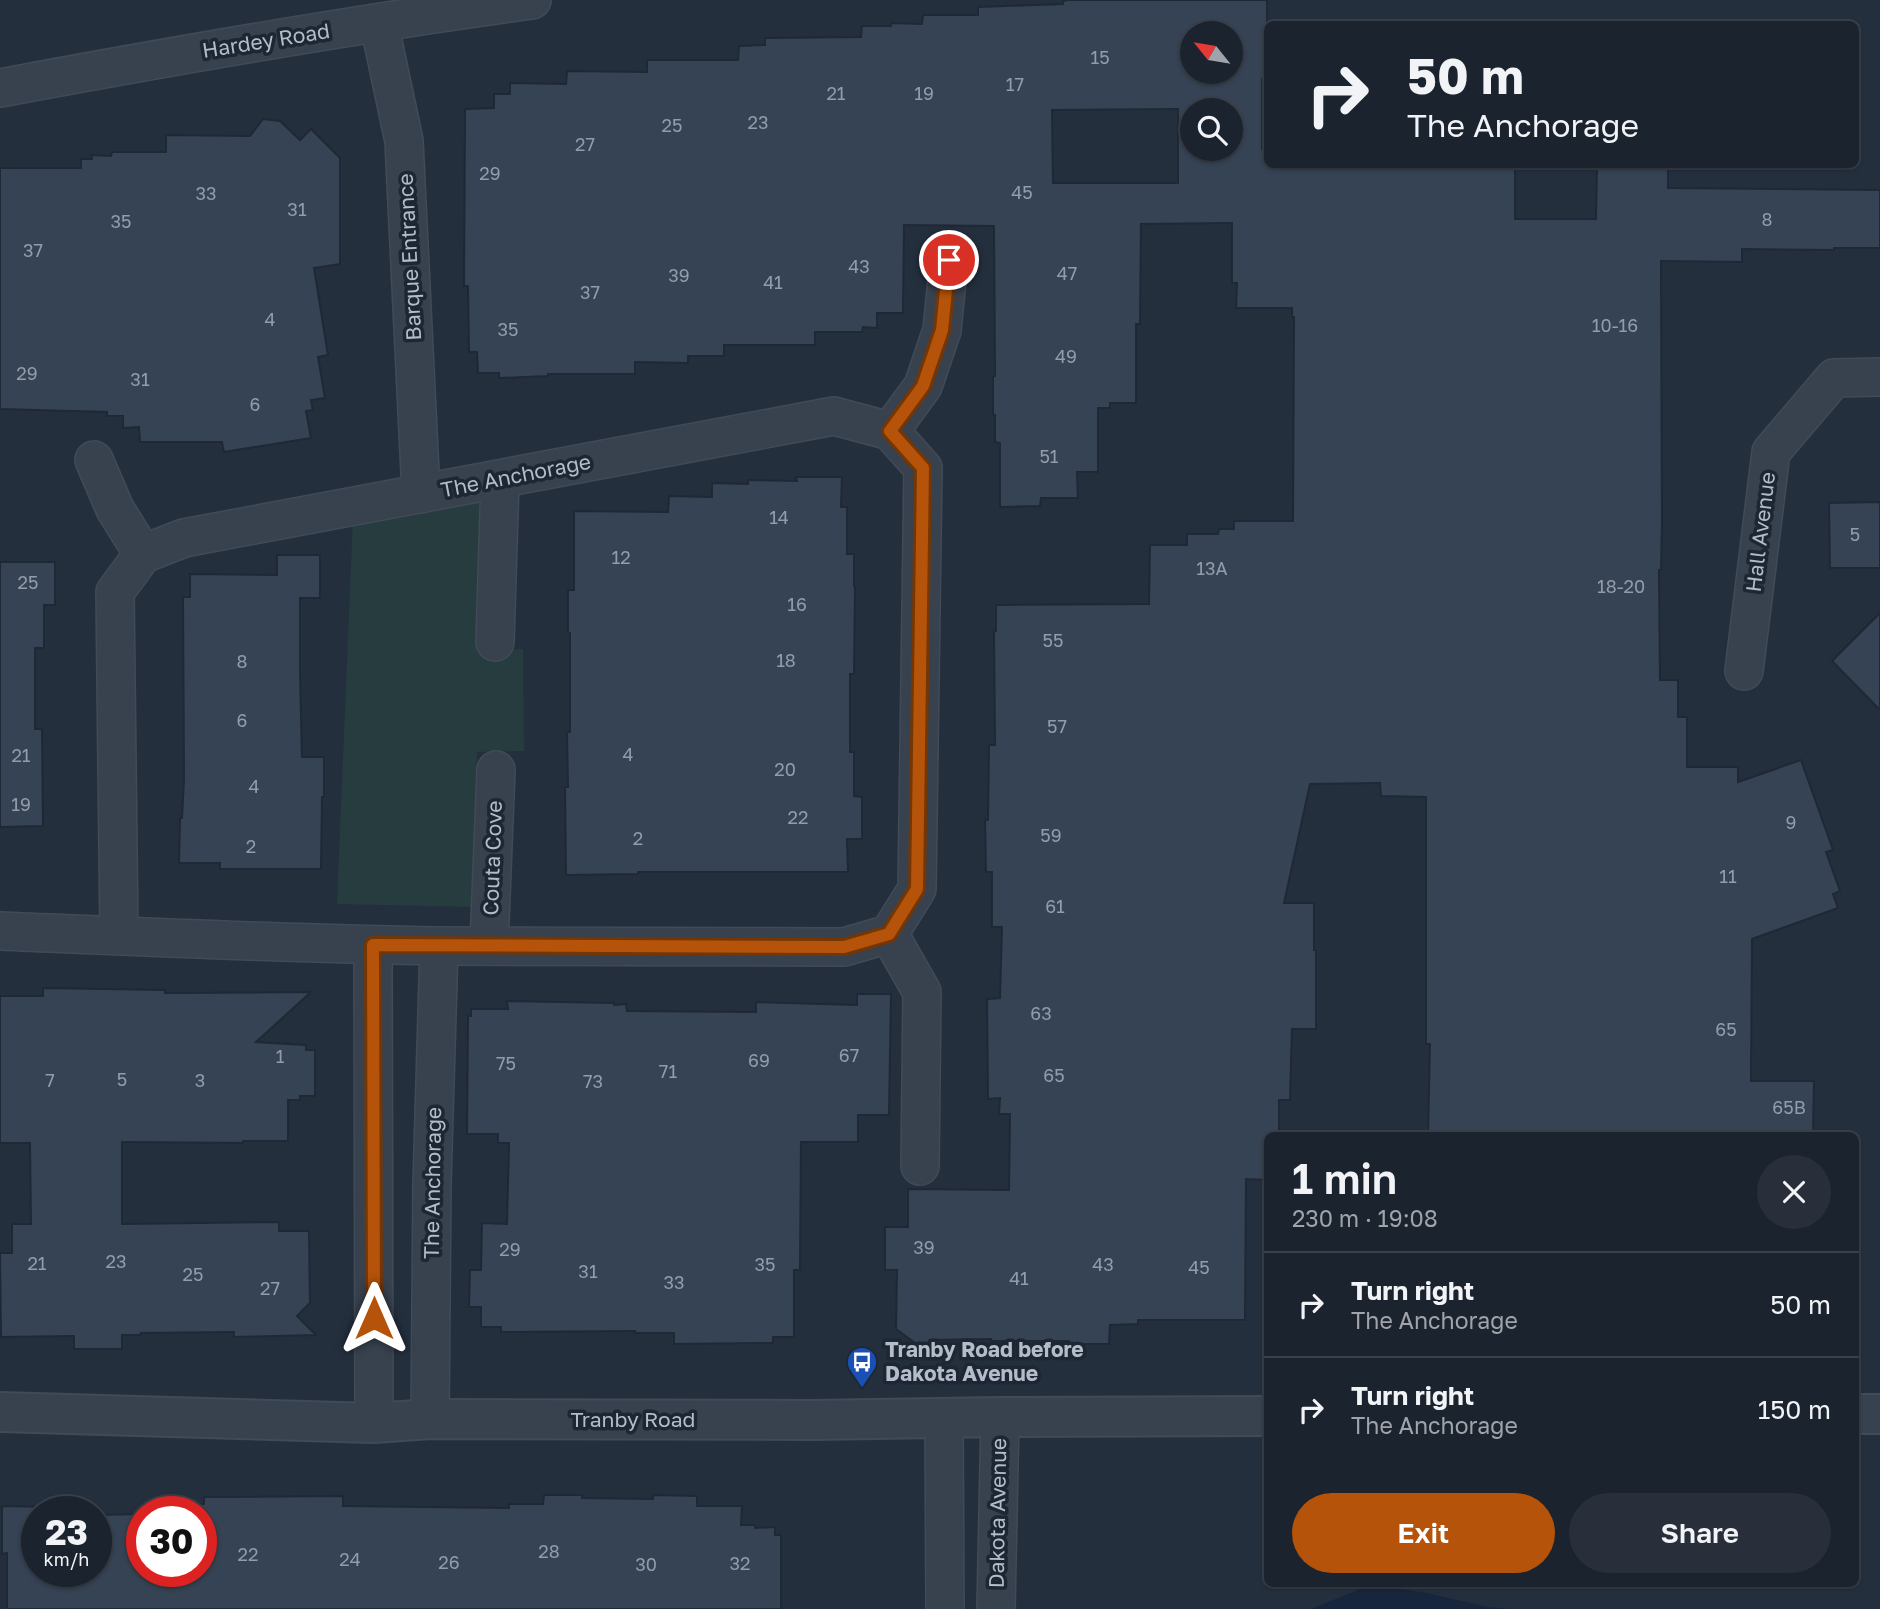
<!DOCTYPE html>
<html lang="en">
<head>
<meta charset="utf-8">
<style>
  body { margin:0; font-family:"Golos Text",sans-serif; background:#282f3a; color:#f1f3f6; height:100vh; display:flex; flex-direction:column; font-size:26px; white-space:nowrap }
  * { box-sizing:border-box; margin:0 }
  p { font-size:23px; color:#a0a4aa }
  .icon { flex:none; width:38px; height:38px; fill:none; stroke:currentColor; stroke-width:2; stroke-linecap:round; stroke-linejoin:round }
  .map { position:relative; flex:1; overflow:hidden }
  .details { position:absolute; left:1264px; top:1132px; width:595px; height:455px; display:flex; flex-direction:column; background:#1b232e; border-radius:10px; box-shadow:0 2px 5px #0004,0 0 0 2px #39404a }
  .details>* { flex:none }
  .top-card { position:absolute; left:1264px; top:21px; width:595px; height:147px; border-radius:10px; box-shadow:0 2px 5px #0004,0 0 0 2px #39404a; background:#1b232e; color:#f1f3f6; overflow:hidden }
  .needle { width:46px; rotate:300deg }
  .fabs { position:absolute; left:1180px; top:21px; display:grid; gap:14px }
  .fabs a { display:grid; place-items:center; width:63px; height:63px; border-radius:50%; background:#1b232e; box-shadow:0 2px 5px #0004,0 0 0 2px #39404a; font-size:35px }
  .speed { position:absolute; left:21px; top:1496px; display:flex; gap:14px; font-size:35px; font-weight:700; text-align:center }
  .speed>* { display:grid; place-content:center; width:91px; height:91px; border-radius:50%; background:#1b232e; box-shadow:0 2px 5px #0004,0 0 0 2px #39404a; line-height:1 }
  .speed small { font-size:18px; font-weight:400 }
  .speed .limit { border:10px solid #d22; background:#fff; color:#111 }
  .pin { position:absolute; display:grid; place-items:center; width:60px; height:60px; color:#fff; margin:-30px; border:4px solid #fff; border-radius:50%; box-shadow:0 2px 7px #0007 }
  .me { position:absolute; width:77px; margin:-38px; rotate:0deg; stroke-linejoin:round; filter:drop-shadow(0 0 5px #0008) }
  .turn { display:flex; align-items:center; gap:24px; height:147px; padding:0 28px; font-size:32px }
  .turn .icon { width:91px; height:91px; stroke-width:2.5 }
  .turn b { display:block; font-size:49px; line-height:60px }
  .round { display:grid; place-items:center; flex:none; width:74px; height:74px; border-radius:37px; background:#282f3a }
  .head { display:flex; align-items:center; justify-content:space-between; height:119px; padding:0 28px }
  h1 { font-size:42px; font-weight:600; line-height:52px }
  .cta { display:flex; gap:14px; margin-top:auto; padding:14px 28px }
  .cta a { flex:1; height:80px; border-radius:42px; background:#b45309; color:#fff; font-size:28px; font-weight:600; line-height:80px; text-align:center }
  .cta a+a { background:#282f3a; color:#f1f3f6 }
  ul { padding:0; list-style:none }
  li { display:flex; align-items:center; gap:21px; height:105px; padding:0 28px; border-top:2px solid #39404a }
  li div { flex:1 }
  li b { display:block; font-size:26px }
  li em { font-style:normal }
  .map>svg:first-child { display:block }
  .green { fill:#263c3f }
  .water { fill:#17263c }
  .building { fill:#364354; stroke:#1f2835; stroke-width:2; fill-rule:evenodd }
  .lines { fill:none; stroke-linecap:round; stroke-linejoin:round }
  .minor-casing { stroke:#414a57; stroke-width:40 }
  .tertiary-casing { stroke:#414a57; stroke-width:42 }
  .minor { stroke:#38414e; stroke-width:37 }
  .tertiary { stroke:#38414e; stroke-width:38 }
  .route-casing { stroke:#753606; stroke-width:18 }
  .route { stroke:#b45309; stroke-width:12 }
  .labels { text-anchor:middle; stroke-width:7; stroke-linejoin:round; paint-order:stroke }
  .number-label { font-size:18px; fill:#929caa }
  .street-label { font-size:21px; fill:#b4bcc9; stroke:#1d2633 }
  .poi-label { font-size:21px; font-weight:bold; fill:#b4bcc9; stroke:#1d2633; text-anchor:start }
</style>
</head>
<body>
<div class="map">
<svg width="1880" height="1609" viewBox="0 0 1880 1609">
  <rect width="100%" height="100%" fill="#242f3e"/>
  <path class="green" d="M479,502l2,150 42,-3 1,102 -47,1 -2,155 -138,-3 16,-387z"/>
  <path class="water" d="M1370,1585l57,8 61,14 23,2h-200z"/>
  <g class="building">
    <path d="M1068,0h199v79h-5v70h5v15h248v55h81l1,-55h71v24l212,2v58h-46v2l-92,-1v13l-81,-1 1,261 -1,48h-2l1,110h18v37h9v50h51v15l63,-22 32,90 -7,2 14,39 -7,3 5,14 -86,31 -1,142h63l-1,55h-385l2,-92h-4v-247l-45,-1 -1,-13 -70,1 -26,119h30v47h2v79h-24l-2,71h-11v36h-12v44l-21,-1 -1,141h-107v4l-28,1 -1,19h-40v-3h-78v-2l-61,1 -4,11 -30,-22 1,-59h-12v-43h23v-38l101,1 1,-76h-11l1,-16 -12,1 -1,-100 13,-1 2,-71h-10v-55h-6l-1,-52h3l1,-75h6l-1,-114h2v-26l153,-1 1,-59h37v-11h31l1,-5h15v-8h59l1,-204h-2v-9h-56l1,-25h-5v-60l-91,1 -1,100h-4v79h-26v5h-12v64h-21l1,26h-37l-1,8 -40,1v-64l-5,-1v-27h-2v-39h2l-1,-150 -90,-1 -1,88h-26v15l-14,-1 -1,5h-47v13h-91v11h-36v7l-53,-1v12h-87v2l-49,2v-5h-21l-1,-21h-8l-1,-66h-4l1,-177 29,-1v-14h16v-11l56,1 1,-13 80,1v-12h91l1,-14 26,-1v-7l96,-1 1,-11h29v-3l31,1 1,-9h55v-8l85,-3v-3zM1192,33h38v39h-38zM1178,109v74h-125l-1,-73zM1192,110h38v39h-38z"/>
    <path d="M263,119l17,2 20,19 11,-11 29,29v106l-26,4 14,87 -10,2 7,41 -14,2 2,10 -7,1 5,27 -87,14 -2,-10h-82l-1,-15 -16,1v-12h-16v-4l-107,-3v-241h81v-9h11l-1,-4 20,1 1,-4h54v-17l84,1z"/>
    <path d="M796,477h46l-1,30h6v47h7v32h1l-1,88h-4v78h4v44l8,1v42h-15l1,33h-210v2l-72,1 -1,-88h3l-1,-55h3v-99h-2v-43h6v-79l94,1 1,-16 43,1v-14l36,1v-4l49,1z"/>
    <path d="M1880,502v66h-50l-1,-65z"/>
    <path d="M277,555h43v43h-20v74l2,85h22v40h-2l-1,72h-101v-6h-41l1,-45h2l2,-39 -1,-182h7v-23l87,1z"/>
    <path d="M0,562h55v43h-11v43h-9v81h7l1,97 -43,1z"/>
    <path d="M1880,613v97l-48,-49z"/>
    <path d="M43,988l122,2v3l146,-1 -55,50 50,3v5h9v46h-15v4h-12v41h-45v2l-121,-1v82l157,-2v9h30l1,72 -13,13 19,19 -82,2v-5l-93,1v2h-19v14h-48v-13l-73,1 -1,-84h12v-29h19l-1,-81h-30v-147h43z"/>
    <path d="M857,994h34l-2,121h-31v27h-57l-1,128h-6v67h-21v6l-99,1v-11h-39v-2l-134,1v-5h-20v-20h-12l1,-37h11l1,-47 25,1 2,-81h-11v-9h-31l1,-118h3v-7h37l-1,-8 107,2v2l12,-1 1,7 129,1v-10l101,3z"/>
    <path d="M544,1495h38v3l71,1v-4l44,1v10h45l-1,19h14v3l20,-1v8h6v74h-774v-56l-5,1v-48l50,1v-3h35l9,8h-59v60h59v-59l2,2 44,-1v58h59v-60h-49v-8h52v-7l139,-1v10l166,2v-4h34z"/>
  </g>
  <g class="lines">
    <g class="minor-casing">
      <g id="minor">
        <path d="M379,23l25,118 17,353"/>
        <path d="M0,88c177,-33 354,-64 532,-88"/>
        <path d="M890,431l33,-45 19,-56 7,-70"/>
        <path d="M94,460l21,49 28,45"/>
        <path d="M495,642l5,-162"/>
        <path d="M1744,671l27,-219 63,-74 46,-1"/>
        <path d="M0,931c146,6 292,13 439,15l405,1 45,-13 28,-45 6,-421 -33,-37 -56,-15 -650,122 -41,16 -28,38 4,344"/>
        <path d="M889,934l33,58 -2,174"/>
        <path d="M373,945l1,478"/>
        <path d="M489,946l7,-176"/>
        <path d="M944,1418l1,191"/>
        <path d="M430,1419l2,-235 7,-238"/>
        <path d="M996,1609l4,-192"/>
      </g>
    </g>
    <g class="tertiary-casing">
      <g id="tertiary">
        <path d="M0,1412l374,11 56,-4 383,1 187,-3 267,-1"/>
        <path d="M1855,1414h25"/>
      </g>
    </g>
    <use href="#minor" class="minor"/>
    <use href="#tertiary" class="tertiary"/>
  </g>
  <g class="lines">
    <g class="route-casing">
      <path id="route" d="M374,1318l-1,-373 471,2 45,-13 28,-45 6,-421 -33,-37 33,-45 19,-56 7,-70"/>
    </g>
    <use href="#route" class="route"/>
  </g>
  <defs>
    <g id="bus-pin" transform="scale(1.575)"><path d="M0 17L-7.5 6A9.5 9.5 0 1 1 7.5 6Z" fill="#1a4fb4" stroke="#1d2633"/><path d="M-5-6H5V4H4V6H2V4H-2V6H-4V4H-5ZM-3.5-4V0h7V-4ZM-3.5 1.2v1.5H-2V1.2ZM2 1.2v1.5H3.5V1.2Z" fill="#fff"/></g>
  </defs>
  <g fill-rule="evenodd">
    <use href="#bus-pin" x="862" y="1362"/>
  </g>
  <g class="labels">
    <g class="number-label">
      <text x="1100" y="64">15</text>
      <text x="1015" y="91">17</text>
      <text x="836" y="100">21</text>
      <text x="924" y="100">19</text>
      <text x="758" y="129">23</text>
      <text x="672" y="132">25</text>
      <text x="585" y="151">27</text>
      <text x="490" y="180">29</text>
      <text x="1022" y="199">45</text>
      <text x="206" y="200">33</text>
      <text x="297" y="216">31</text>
      <text x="1767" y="226">8</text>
      <text x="121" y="228">35</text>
      <text x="33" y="257">37</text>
      <text x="859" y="273">43</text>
      <text x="1067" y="280">47</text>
      <text x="679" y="282">39</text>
      <text x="773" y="289">41</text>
      <text x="590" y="299">37</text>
      <text x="270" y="326">4</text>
      <text x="1615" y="332">10-16</text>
      <text x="508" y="336">35</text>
      <text x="1066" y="363">49</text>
      <text x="27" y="380">29</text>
      <text x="140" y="386">31</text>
      <text x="255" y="411">6</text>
      <text x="1049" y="463">51</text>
      <text x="779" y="524">14</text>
      <text x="1855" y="541">5</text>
      <text x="621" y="564">12</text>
      <text x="1212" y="575">13A</text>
      <text x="28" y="589">25</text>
      <text x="1621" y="593">18-20</text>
      <text x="797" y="611">16</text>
      <text x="1053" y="647">55</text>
      <text x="786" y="667">18</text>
      <text x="242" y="668">8</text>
      <text x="242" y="727">6</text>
      <text x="1057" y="733">57</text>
      <text x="628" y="761">4</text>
      <text x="21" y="762">21</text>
      <text x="785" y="776">20</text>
      <text x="254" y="793">4</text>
      <text x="21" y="811">19</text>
      <text x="798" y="824">22</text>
      <text x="1791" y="829">9</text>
      <text x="1051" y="842">59</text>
      <text x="638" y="845">2</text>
      <text x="251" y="853">2</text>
      <text x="1728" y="883">11</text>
      <text x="1055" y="913">61</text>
      <text x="1041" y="1020">63</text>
      <text x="1726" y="1036">65</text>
      <text x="849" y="1062">67</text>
      <text x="280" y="1063">1</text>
      <text x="759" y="1067">69</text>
      <text x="506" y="1070">75</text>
      <text x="668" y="1078">71</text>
      <text x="1054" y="1082">65</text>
      <text x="122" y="1086">5</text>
      <text x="50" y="1087">7</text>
      <text x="200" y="1087">3</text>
      <text x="593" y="1088">73</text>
      <text x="1789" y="1114">65B</text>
      <text x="924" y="1254">39</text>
      <text x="510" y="1256">29</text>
      <text x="116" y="1268">23</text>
      <text x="37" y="1270">21</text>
      <text x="765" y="1271">35</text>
      <text x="1103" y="1271">43</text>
      <text x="1199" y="1274">45</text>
      <text x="588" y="1278">31</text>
      <text x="193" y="1281">25</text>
      <text x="1019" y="1285">41</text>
      <text x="674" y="1289">33</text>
      <text x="270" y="1295">27</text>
      <text x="549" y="1558">28</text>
      <text x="248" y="1561">22</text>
      <text x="350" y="1566">24</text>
      <text x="449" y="1569">26</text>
      <text x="740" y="1570">32</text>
      <text x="646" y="1571">30</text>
    </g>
    <g class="street-label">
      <text transform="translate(266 41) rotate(-9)" y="7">Hardey Road</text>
      <text transform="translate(410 257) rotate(-93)" y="7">Barque Entrance</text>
      <text transform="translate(516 476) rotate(-11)" y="7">The Anchorage</text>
      <text transform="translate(1761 532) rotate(-83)" y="7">Hall Avenue</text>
      <text transform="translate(493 858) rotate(-88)" y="7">Couta Cove</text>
      <text transform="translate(433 1183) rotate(-89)" y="7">The Anchorage</text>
      <text x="633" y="1427">Tranby Road</text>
      <text transform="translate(998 1513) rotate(-89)" y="7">Dakota Avenue</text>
    </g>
    <g class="poi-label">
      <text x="885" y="1357">Tranby Road before<tspan x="885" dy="24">Dakota Avenue</tspan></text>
    </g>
  </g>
</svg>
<div class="fabs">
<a><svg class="needle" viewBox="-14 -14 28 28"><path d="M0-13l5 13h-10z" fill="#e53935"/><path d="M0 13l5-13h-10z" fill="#a0a4aa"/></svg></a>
<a><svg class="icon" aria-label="search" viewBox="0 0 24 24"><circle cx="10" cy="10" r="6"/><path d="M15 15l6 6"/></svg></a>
</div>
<div class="speed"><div>23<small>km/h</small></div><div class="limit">30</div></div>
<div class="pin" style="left:949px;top:260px;background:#d93025"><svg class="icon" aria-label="arrive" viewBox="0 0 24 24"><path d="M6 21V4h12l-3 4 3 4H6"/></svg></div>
<svg class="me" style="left:374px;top:1318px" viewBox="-20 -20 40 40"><path d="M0-17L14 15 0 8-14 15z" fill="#b45309" stroke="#fff" stroke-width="4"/></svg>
<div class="top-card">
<div class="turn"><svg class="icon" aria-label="right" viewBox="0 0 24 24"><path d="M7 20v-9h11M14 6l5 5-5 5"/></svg><div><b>50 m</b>The Anchorage</div></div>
</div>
<section class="details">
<div class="head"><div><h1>1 min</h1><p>230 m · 19:08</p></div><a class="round"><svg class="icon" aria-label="close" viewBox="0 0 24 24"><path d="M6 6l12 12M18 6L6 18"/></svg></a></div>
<ul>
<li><svg class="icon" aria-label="right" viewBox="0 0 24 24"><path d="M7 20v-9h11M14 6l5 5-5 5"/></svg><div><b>Turn right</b><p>The Anchorage</p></div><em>50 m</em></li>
<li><svg class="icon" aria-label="right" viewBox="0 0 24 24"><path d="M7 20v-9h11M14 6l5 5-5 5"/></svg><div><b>Turn right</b><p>The Anchorage</p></div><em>150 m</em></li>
</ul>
<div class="cta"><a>Exit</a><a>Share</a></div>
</section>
</div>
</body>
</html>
